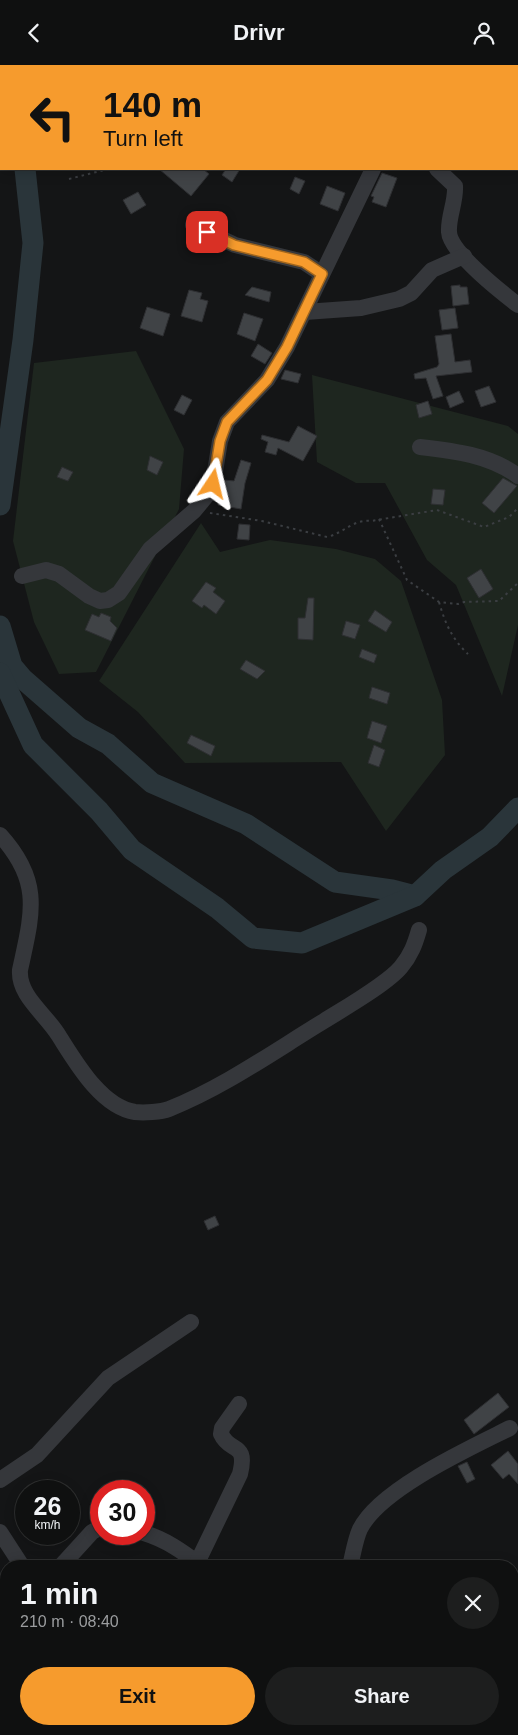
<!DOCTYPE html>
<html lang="en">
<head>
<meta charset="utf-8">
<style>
  body { margin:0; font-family:Arial,sans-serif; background:#1d1e1e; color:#f1f3f6; height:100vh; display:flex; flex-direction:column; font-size:19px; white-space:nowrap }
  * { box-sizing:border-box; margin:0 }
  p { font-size:16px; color:#9b9d9f }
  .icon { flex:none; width:28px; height:28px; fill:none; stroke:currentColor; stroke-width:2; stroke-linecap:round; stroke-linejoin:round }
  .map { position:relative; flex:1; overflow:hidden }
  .side { position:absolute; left:0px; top:1495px; width:519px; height:175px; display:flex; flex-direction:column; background:#0f1010; border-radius:20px 20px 0 0; box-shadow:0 2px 12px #0003,0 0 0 1px #2f3030 }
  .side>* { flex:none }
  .top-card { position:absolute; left:0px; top:0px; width:519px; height:105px; box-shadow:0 2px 12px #0003,0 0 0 1px #2f3030; background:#f69b2d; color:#111; overflow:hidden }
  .speed { position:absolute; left:15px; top:1415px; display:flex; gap:10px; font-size:25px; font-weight:700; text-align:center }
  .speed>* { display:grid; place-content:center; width:65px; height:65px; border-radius:50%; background:#0f1010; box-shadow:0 2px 12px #0003,0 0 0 1px #2f3030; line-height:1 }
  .speed small { font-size:12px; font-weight:400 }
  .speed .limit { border:8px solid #d22; background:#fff; color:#111 }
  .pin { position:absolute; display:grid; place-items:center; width:42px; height:42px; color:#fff; margin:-21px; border-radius:10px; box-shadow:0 2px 8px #0006 }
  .me { position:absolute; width:55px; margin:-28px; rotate:10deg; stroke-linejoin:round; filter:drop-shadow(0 0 4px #0008) }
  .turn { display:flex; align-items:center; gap:18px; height:105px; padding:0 20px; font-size:22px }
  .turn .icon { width:65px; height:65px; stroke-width:2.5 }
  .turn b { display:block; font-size:35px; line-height:42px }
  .round { display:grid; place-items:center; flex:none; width:52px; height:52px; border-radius:26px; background:#1d1e1e }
  .overview { display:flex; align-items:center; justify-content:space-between; height:85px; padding:0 20px }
  h1 { font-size:30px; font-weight:700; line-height:38px }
  .cta { display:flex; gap:10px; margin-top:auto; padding:10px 20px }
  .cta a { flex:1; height:58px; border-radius:30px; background:#f69b2d; color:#111; font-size:20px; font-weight:700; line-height:58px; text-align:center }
  .cta a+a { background:#1d1e1e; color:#f1f3f6 }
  header { display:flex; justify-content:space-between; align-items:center; height:65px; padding:0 20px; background:#0f1010; font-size:22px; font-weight:700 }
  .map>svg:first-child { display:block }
  .green { fill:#1e261f }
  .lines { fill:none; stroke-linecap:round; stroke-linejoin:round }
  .river { stroke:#2a353a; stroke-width:21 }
  .building { fill:#404346; stroke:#2e2f32 }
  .path { stroke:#3b3e42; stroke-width:2; stroke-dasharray:2.5 4; stroke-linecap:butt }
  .minor { stroke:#35373b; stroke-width:16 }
  .route-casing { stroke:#a0651d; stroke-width:12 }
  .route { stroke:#f69b2d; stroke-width:9 }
</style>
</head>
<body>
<header><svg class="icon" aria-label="back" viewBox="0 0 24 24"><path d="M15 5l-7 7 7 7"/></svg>Drivr<svg class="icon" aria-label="person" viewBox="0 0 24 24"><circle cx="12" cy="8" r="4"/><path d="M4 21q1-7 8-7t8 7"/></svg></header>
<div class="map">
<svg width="518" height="1670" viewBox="0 0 518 1670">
  <rect width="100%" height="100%" fill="#141516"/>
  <g class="green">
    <path d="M136,286l48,98 -5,60 -83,163 -37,2 -25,-52 -21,-81 21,-178z"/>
    <path d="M312,310l196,51 10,8v191l-16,71 -46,-111 -29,-25 -42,-77h-29l-39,-21z"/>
    <path d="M201,458l19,29 50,-12 66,9 39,10 26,22 41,119 3,55 -59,76 -45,-69 -156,1 -47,-51 -39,-31z"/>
  </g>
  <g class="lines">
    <g class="river">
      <path d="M13,0v1"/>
      <path d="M0,440l23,-165 10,-97 -8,-74"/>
      <path d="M0,561l12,40 11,13 56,49 29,16 44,39 94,41 89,58 57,8 23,6"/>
      <path d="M0,608l33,72 66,66 33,39 85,58 36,30 49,5 113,-47 28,-26 47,-33 28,-29"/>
    </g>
  </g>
  <g class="building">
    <path d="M159,104h44l6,5 -18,22z"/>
    <path d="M226,104h14l-8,13 -10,-7z"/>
    <path d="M382,108l15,5 -11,29 -14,-5 2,-5 -3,-1z"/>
    <path d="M295,112l10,4 -6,13 -9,-5z"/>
    <path d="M327,121l18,7 -7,18 -18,-7z"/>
    <path d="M138,127l8,13 -15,9 -8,-14z"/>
    <path d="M460,220v2h7l2,17 -16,2 -2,-20z"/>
    <path d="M252,222l19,5 -2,10 -24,-7z"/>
    <path d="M189,225l13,3 -2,6 8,2 -6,21 -21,-6z"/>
    <path d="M147,242l23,7 -7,22 -23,-8z"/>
    <path d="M455,243l3,20 -16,2 -3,-20z"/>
    <path d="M244,248l19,6 -8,22 -18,-7z"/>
    <path d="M451,269l4,28 15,-2 2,12 -36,4 7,20 -10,3 -7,-21 -11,1 -1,-5 23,-7 2,-3 -4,-28z"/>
    <path d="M258,279l14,9 -7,11 -14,-8z"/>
    <path d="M285,305l16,4 -3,9 -17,-4z"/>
    <path d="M489,321l7,16 -15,5 -6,-16z"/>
    <path d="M459,326l5,11 -14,6 -4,-11z"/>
    <path d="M182,330l10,5 -8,15 -10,-5z"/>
    <path d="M428,336l4,13 -13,4 -3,-13z"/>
    <path d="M298,361l19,10 -14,25 -25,-13 -2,7 -11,-3 3,-10 -7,-3 1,-4 27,7z"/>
    <path d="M150,391l13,6 -6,13 -10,-5z"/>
    <path d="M241,395l10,3 -6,20 -4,26 -23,-4 6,-25 10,1z"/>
    <path d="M62,402l11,5 -5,9 -11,-4z"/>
    <path d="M503,413l14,8 -23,27 -12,-10z"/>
    <path d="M433,424l12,1 -2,15 -12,-1z"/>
    <path d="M239,459l11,1 -1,15 -12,-1z"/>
    <path d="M481,504l12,20 -14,9 -12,-20z"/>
    <path d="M206,517l10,6 -3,4 12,9 -9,13 -12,-9 -2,3 -10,-7z"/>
    <path d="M308,533h6l-1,42 -15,-1v-21h7z"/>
    <path d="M375,545l17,12 -6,10 -18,-11z"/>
    <path d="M101,548l10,4 -1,4 7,7 -6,13 -26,-11 7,-16 7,3z"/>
    <path d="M346,556l14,4 -5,14 -13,-4z"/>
    <path d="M362,584l15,6 -3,8 -15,-6z"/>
    <path d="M246,595l19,11 -8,8 -17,-10z"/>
    <path d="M372,622l18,6 -3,11 -18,-6z"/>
    <path d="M372,656l15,5 -6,17 -14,-5z"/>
    <path d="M191,670l24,11 -4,10 -24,-13z"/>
    <path d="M374,680l11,5 -6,17 -11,-4z"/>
    <path d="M215,1151l4,9 -11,5 -4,-9z"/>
    <path d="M498,1328l11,14 -35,27 -10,-14z"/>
    <path d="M508,1386l10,13v20l-9,-10 -6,5 -12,-14z"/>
    <path d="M467,1397l8,17 -8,4 -9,-17z"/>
  </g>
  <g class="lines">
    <g class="path">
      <path d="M69,114l39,-10"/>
      <path d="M210,448l52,8 65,16c17,-4 26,-18 44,-16l66,-11 47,17 25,-10 9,-9"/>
      <path d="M379,454l28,61 32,22 19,2 6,-2 35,-1 19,-18"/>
      <path d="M439,537c6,21 13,37 29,52"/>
    </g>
    <g class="minor">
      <path d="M437,104l18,17c1,16 -7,31 -6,46 1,20 52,60 69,73"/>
      <path d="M193,160l42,20 69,17 18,12"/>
      <path d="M305,247l56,-4 38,-9 12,-6 21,-23 32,-14"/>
      <path d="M420,382c35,4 70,8 98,29"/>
      <path d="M22,511l24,-6 13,4 30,22 11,5 8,-1 11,-7 31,-44 44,-38 14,-17 5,-10 7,-43 7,-19 40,-42 20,-33 86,-178"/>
      <path d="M0,770c43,47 32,79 20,135 -2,26 26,44 39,66 16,25 42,71 76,76 9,1 26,0 34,-3 55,-22 104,-57 155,-88 19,-12 63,-37 77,-54 10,-12 14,-23 18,-37"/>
      <path d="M0,1415l37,-25 71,-77 83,-56"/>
      <path d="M0,1467l22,34"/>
      <path d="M144,1468c23,7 39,19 58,33"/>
      <path d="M197,1498l43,-89c8,-33 -10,-20 -19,-40l1,-6 17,-24"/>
      <path d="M61,1501l31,-34 9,-5"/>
      <path d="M350,1501c3,-11 5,-26 10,-37 20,-40 110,-81 150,-101"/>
      <path d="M143,1664l6,6"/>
      <path d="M284,1670l2,-6"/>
    </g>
  </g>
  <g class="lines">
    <g class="route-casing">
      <path id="route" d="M207,167l27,13 70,17 18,12 -35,73 -20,33 -40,42 -7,19 -7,43"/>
    </g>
    <use href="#route" class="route"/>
  </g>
</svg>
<div class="speed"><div>26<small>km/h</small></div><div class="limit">30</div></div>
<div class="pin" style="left:207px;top:167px;background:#d93025"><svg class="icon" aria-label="arrive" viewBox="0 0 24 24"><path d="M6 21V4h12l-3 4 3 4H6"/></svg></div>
<svg class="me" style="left:213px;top:419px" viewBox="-20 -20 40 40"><path d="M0-17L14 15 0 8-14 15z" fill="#f69b2d" stroke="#fff" stroke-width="4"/></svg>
<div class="top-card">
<div class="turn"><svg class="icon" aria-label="left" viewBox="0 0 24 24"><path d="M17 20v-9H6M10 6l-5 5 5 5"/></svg><div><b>140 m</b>Turn left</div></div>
</div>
<section class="side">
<div class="overview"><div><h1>1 min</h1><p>210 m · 08:40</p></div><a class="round"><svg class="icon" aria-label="close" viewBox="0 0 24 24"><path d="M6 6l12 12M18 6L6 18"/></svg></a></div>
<div class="cta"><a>Exit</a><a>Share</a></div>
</section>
</div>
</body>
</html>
